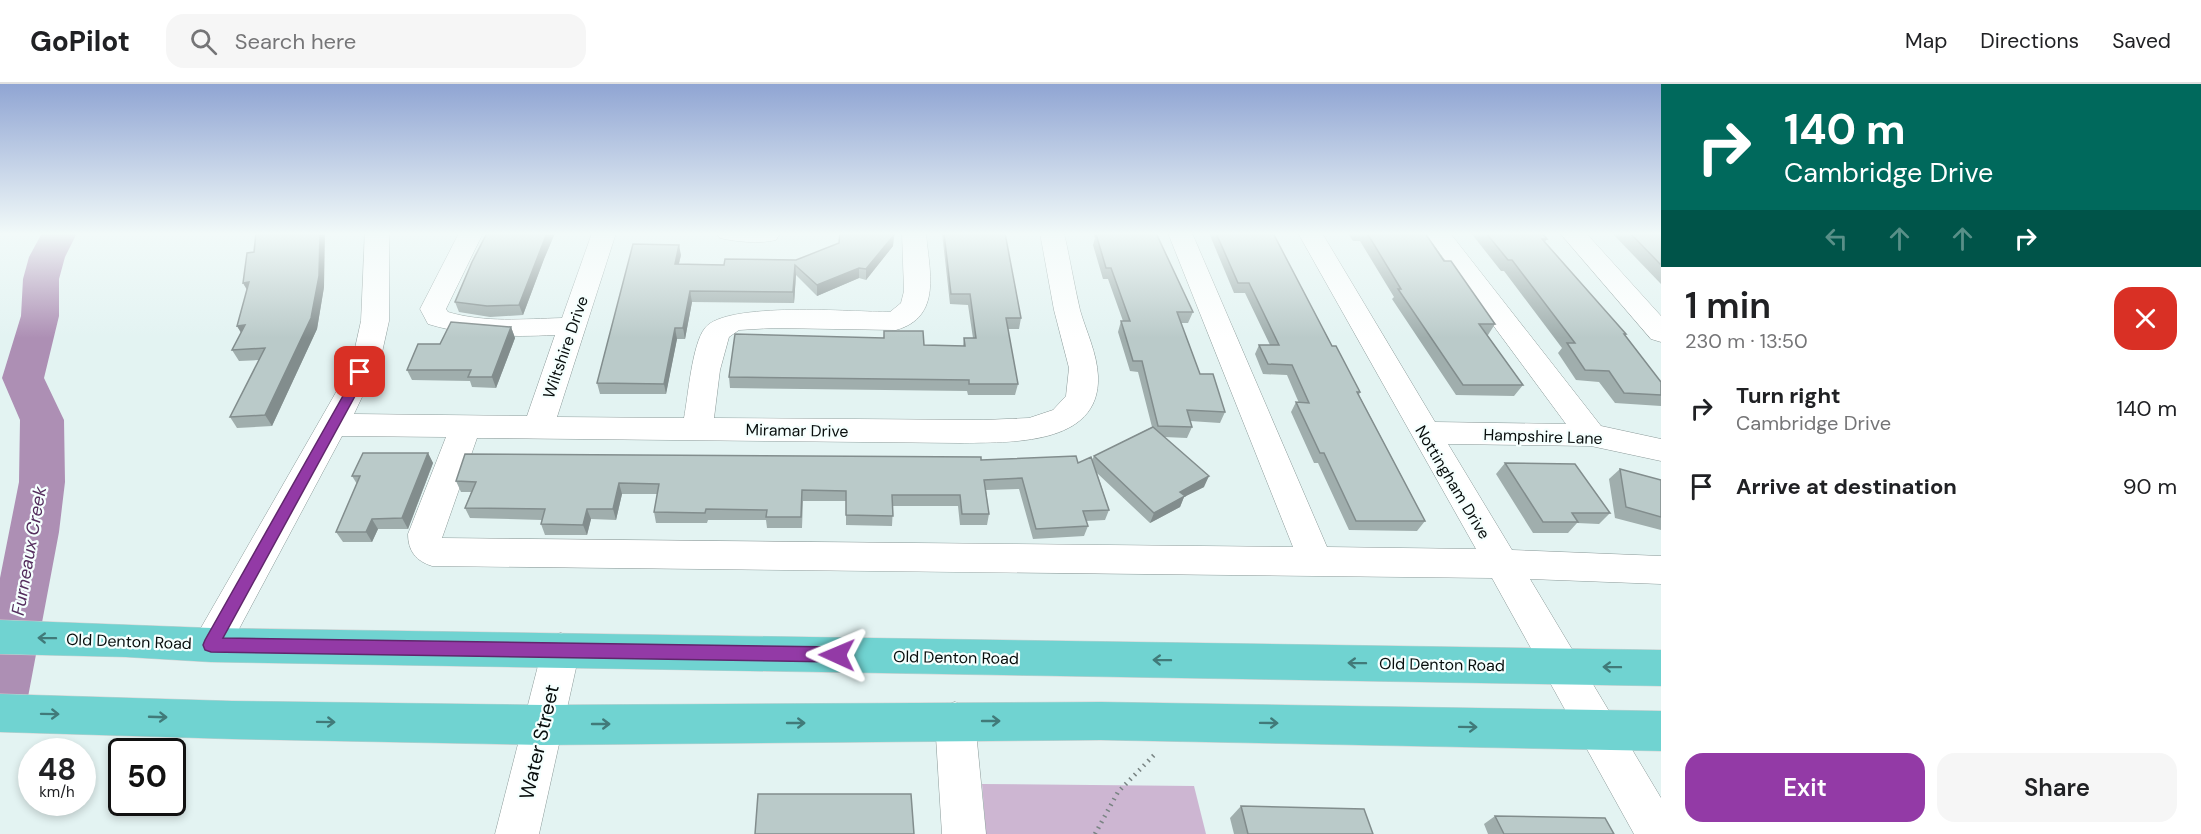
<!DOCTYPE html>
<html lang="en">
<head>
<meta charset="utf-8">
<style>
  body { margin:0; font-family:"DM Sans",sans-serif; background:#f6f6f6; color:#202124; height:100vh; display:flex; flex-direction:column; font-size:22px; white-space:nowrap }
  * { box-sizing:border-box; margin:0 }
  p { font-size:20px; color:#757577 }
  .icon { flex:none; width:33px; height:33px; fill:none; stroke:currentColor; stroke-width:2; stroke-linecap:round; stroke-linejoin:round }
  .map { position:relative; flex:1; overflow:hidden }
  .panel { display:flex; flex-direction:column; background:#fff; width:540px }
  .panel>* { flex:none }
  .banner { background:#00695c; color:#fff; overflow:hidden }
  .speed { position:absolute; left:18px; top:654px; display:flex; gap:12px; font-size:30px; font-weight:700; text-align:center }
  .speed>* { display:grid; place-content:center; width:78px; height:78px; border-radius:50%; background:#fff; box-shadow:0 3px 9px #0003; line-height:1 }
  .speed small { font-size:15px; font-weight:400 }
  .speed .limit { border:3px solid #111; border-radius:9px; background:#fff; color:#111 }
  .pin { position:absolute; display:grid; place-items:center; width:51px; height:51px; color:#fff; margin:-26px; border-radius:12px; box-shadow:0 3px 9px #0006 }
  .me { position:absolute; width:66px; margin:-33px; rotate:271deg; stroke-linejoin:round; filter:drop-shadow(0 0 4px #0008) }
  .turn { display:flex; align-items:center; gap:21px; height:126px; padding:0 24px; font-size:27px }
  .turn .icon { width:78px; height:78px; stroke-width:2.5 }
  .turn b { display:block; font-size:42px; line-height:51px }
  .lanes { display:flex; align-items:center; height:57px; padding:0 24px; background:#0003; justify-content:center; gap:30px; direction:ltr }
  .lanes .off { opacity:.35 }
  .round { display:grid; place-items:center; flex:none; width:63px; height:63px; border-radius:18px; background:#f6f6f6 }
  .overview { display:flex; align-items:center; justify-content:space-between; height:102px; padding:0 24px }
  h1 { font-size:36px; font-weight:600; line-height:45px }
  .action { display:flex; gap:12px; margin-top:auto; padding:12px 24px }
  .action a { flex:1; height:69px; border-radius:18px; background:#933aa6; color:#fff; font-size:24px; font-weight:600; line-height:69px; text-align:center }
  .action a+a { background:#f6f6f6; color:#202124 }
  ul { padding:0; list-style:none }
  li { display:flex; align-items:center; gap:18px; height:78px; padding:0 24px }
  li div { flex:1 }
  li b { display:block; font-size:22px }
  li em { font-style:normal }
  header { display:flex; align-items:center; gap:36px; box-sizing:border-box; height:84px; padding:0 30px; background:#fff; border-bottom:2px solid #e0e0e0 }
  header strong { font-size:28px }
  nav { display:flex; gap:33px; margin-inline-start:auto; font-size:21px }
  .search { width:420px; height:54px; background:#f6f6f6; display:flex; align-items:center; gap:15px; box-sizing:border-box; padding:0 21px; border-radius:18px; color:#757577; font-size:22px }
  main { display:flex; flex:1; min-height:0 }
  .map>svg:first-child { display:block }
  .green { fill:#cdb6d2 }
  .lines { fill:none; stroke-linecap:round; stroke-linejoin:round }
  .river { fill:#ad8fb4; fill-rule:evenodd }
  .minor-casing { stroke:#8b9a99; stroke-width:1 }
  .major-casing { stroke:#cecfcf; stroke-width:1 }
  .path { stroke:#788382; stroke-width:4.5; stroke-dasharray:1.5 5; stroke-linecap:butt }
  .minor { fill:#fff; fill-rule:evenodd }
  .major { fill:#70d3d1; fill-rule:evenodd }
  .wall { fill:#a0aead }
  .shaded-wall { fill:#828d8d }
  .building { fill:#bacac9; stroke:#828d8d; stroke-width:1.5 }
  .oneway { stroke:#417a79 }
  .route { fill:#933aa6; stroke:#60266c; stroke-width:1.5 }
  .labels { text-anchor:middle; stroke-width:4.5; stroke-linejoin:round; paint-order:stroke }
  .street-label { font-size:16px; fill:#080e0d; stroke:#f5fffe }
  .water-label { font-size:18px; font-style:italic; fill:#542d5d; stroke:#f5fffe }
  .near-street-label { font-size:20px; fill:#080e0d; stroke:#f5fffe }
</style>
</head>
<body>
<header>
<strong>GoPilot</strong>
<div class="search"><svg class="icon" aria-label="search" viewBox="0 0 24 24"><circle cx="10" cy="10" r="6"/><path d="M15 15l6 6"/></svg>Search here</div>
<nav><a>Map</a><a>Directions</a><a>Saved</a></nav>
</header>
<main>
<div class="map">
<svg width="1661" height="750" viewBox="0 0 1661 750">
  <rect width="100%" height="100%" fill="#e3f3f2"/>
  <path class="green" d="M982,700l212,2 12,48h-220z"/>
  <g class="lines">
    <path class="river" d="M42,149h35l-12,24 -6,22v37l-15,62 20,42 1,62 -6,50 -31,165 -8,18 -20,8v-145l19,-96 1,-62 -18,-42 19,-62 2,-37 6,-22z"/>
    <g class="minor-casing">
      <g id="minor">
        <path d="M365,149h24v88l-8,36 -27,57 173,2 28,-81c-44,2 -84,2 -127,-11l-8,-15 39,-76h24l-37,76 2,3c37,11 76,7 114,6l30,-85h24l-59,184 127,1c4,-21 8,-74 21,-90 21,-27 149,-16 185,-16l11,-9 3,-12 -2,-58h24c3,37 17,84 -30,97l-123,-2 -34,2 -10,7 -9,33 -6,48 270,2 45,-2 24,-8 13,-14 3,-28 -15,-58 -14,-77h24c6,26 10,51 16,77 6,21 17,43 18,66 3,71 -90,66 -138,67l-483,-5 -35,100 851,9 -125,-314h24l135,314 149,2 -178,-316h24l113,189 131,2 -141,-191h25l151,193 60,13v22l-70,-15 -143,-2 64,106 149,6v28l-131,-5 131,219v36h-27l-142,-256 -1060,-12c-16,-5 -24,-15 -24,-32l38,-97 -104,-1 -118,221 -13,4 -13,-4 -6,-12 6,-12 141,-246 14,-30 8,-36z"/>
        <path d="M717,149h61l1,2 -3,5c-17,4 -39,2 -56,-2z"/>
        <path d="M1560,149h26l75,83v26l-10,-3z"/>
        <path d="M561,549l13,5 6,12 -41,184h-44l47,-184 6,-12z"/>
        <path d="M955,618l14,6 6,13 11,113h-44l-7,-113 6,-13z"/>
      </g>
    </g>
    <g class="major-casing">
      <g id="major">
        <path d="M0,536l211,8 1450,22v36l-1450,-24 -85,-5 -126,-3z"/>
        <path d="M0,610l232,7 311,4 558,-3 560,9v40l-560,-11 -558,5 -311,-6 -232,-7z"/>
      </g>
    </g>
    <path class="path" d="M1095,750l23,-42 38,-39"/>
    <use href="#minor" class="minor"/>
    <use href="#major" class="major"/>
  </g>
  <g class="wall">
    <path d="M487,149h68l-11,26 -21,56 -33,2 -31,-5 -4,-10z"/>
    <path d="M942,149h63l16,85 -2,11h-11l10,55 -3,11h-47l-1,-4 -237,-3 -1,-11 155,-39v-7l40,14 39,1 1,-8h9l-5,-33 -18,-1z"/>
    <path d="M1093,149h63l37,79 -5,11h-7l19,51 25,38 -5,11 -30,-2 2,6 -5,11 -23,-1 40,50 -20,10 -4,10 -30,16 -53,-50 12,37 -4,10 -19,1 2,5 -4,10 -51,3 -14,-50 -33,1 3,24 -2,11h-27l-2,-19h-65l-1,20 -46,-1v-24h-43l-1,27h-35l-1,-8h-58l-1,3h-51l-2,-11 3,-18h-35l-6,26 -25,-1 -4,16h-42l-4,-11 1,-4 -72,-2 -5,-10 6,-16h-10l-5,-11 525,-21 97,3 14,-3 2,-4 58,-29 -14,-55 -8,-1 -12,-39 3,-11h2l-15,-42h-5l-10,-34 2,-7z"/>
    <path d="M1209,149h64l59,113 28,46 -1,3 66,126 -8,10 -68,-1 -31,-67h-4l-23,-51 5,-10 3,1 -12,-28 -24,-1 -8,-20 4,-9h11l-25,-52h-11z"/>
    <path d="M1348,149h77l19,28 51,63 -7,11h-1l36,50 -9,11 -58,-1 -64,-96 2,-2 -34,-56h-7z"/>
    <path d="M1471,149h71l5,6 -2,3 81,92 -1,1 36,47v24l-46,-3 -16,-21 -23,-2 -18,-27 4,-5 -58,-77h-3z"/>
    <path d="M1612,149h49v51z"/>
    <path d="M894,151l-1,11 -27,34 -7,-2 -42,18 -21,-21 -2,28 -102,-1 -7,37h-8l-11,55h-66l-3,-11 84,-128 -2,9 45,1 72,-5z"/>
    <path d="M254,168l70,35 -7,42 -45,97 -35,2 -7,-11 29,-57 -20,1 -7,-11 9,-17 -4,-7 10,-36 -4,-7z"/>
    <path d="M511,243l4,11 -19,50 -24,-1 -2,-6 -58,-1 -5,-10 33,-26z"/>
    <path d="M428,369l5,10 -25,66h-30l-6,13h-29l-7,-10 21,-48 -5,-8z"/>
    <path d="M1505,379l105,50 -11,11 -22,-1 -9,10h-35l-37,-59z"/>
    <path d="M1620,385l41,11v50l-46,-12 -6,-39z"/>
    <path d="M1241,722l132,28h-139l-4,-16z"/>
    <path d="M1495,732l119,18h-126l-4,-10z"/>
  </g>
  <g class="shaded-wall">
    <path d="M320,149h5l-1,54 -7,42 -45,97 -7,-11z"/>
    <path d="M547,149h8l-11,26 -21,56 -4,-10z"/>
    <path d="M894,151l-1,11 -27,34v-11z"/>
    <path d="M679,161l2,10 -5,19 -1,-10z"/>
    <path d="M795,181l1,10 -2,28 -1,-11z"/>
    <path d="M859,184v10l-42,18v-11z"/>
    <path d="M249,198l1,12 -7,-11z"/>
    <path d="M690,207l2,11 -7,37 -2,-11z"/>
    <path d="M245,241l-1,12 -7,-11z"/>
    <path d="M511,243l4,11 -19,50 -4,-11z"/>
    <path d="M675,244l2,11 -11,55 -2,-10z"/>
    <path d="M428,369l5,10 -25,66 -6,-11z"/>
    <path d="M1209,392l-5,11 -20,10 -4,10 -30,16 4,-10 26,-21z"/>
    <path d="M619,399l3,11 -6,26 -3,-11z"/>
    <path d="M587,425l4,10 -4,16 -4,-10z"/>
    <path d="M372,435l6,10 -6,13 -6,-10z"/>
  </g>
  <g class="building">
    <path d="M256,149h64l-1,43 -8,42 -46,97 -35,2 35,-69 -33,2 13,-25 -8,1 12,-44 -6,1 4,-30 7,-1z"/>
    <path d="M487,149h60l-28,72 -32,1 -32,-4 17,-40z"/>
    <path d="M840,149h46l8,2 -28,34 -7,-1 -42,17 -22,-20 -2,27 -103,-1 -7,37h-8l-11,56 -67,-1 36,-139 46,1 -4,19 49,1 1,-6 71,1 43,-17z"/>
    <path d="M944,149h61l16,85h-15l12,66h-49v-4l-240,-3 6,-43 149,4v-7h39l1,14 41,1 -1,-8h12l-6,-44h-19z"/>
    <path d="M1099,149h57l37,79h-16l23,62h13l12,38 -38,-2 5,17 -34,-1 -16,-65h-9l-12,-40h9l-19,-53h-5l-10,-34h4z"/>
    <path d="M1216,149h57l59,113h4l24,46h-3l68,129h-69l-32,-68h-4l-24,-51 13,1 -17,-38 -24,-1 -9,-19h20l-30,-62h-11z"/>
    <path d="M1367,149h58l19,28h7l44,63h-16l44,61h-60l-65,-96h3z"/>
    <path d="M1486,149h56l5,6h-5l84,95h-2l37,48v13l-37,-2 -15,-22 -24,-1 -18,-27h8l-63,-83h-4z"/>
    <path d="M1630,149h31v32z"/>
    <path d="M451,238l60,5 -19,50h-24l3,-7h-64l11,-26h22z"/>
    <path d="M1153,343l56,49 -29,16 5,4 -31,17 -60,-57z"/>
    <path d="M363,369h65l-26,65 -30,1 -6,13h-30l24,-56h-8z"/>
    <path d="M465,370l516,3v3l95,-4 2,7 13,-6 18,53 -26,1 5,15 -52,3 -14,-51 -38,2 5,34h-27l-2,-19h-68l1,21 -47,-1v-24l-44,-1 -1,27h-35l1,-7 -61,-1 -1,4 -51,-1 5,-28 -40,-1 -6,26h-26l-4,16 -42,-1 4,-15 -80,-1 11,-26 -20,-1z"/>
    <path d="M1505,379l70,1 35,49h-38l6,9h-35z"/>
    <path d="M1620,385l41,11v37l-35,-10z"/>
    <path d="M758,710h153l3,40h-159z"/>
    <path d="M1241,722l123,3 9,25h-125z"/>
    <path d="M1495,732l110,2 9,16h-110z"/>
  </g>
  <defs><path id="oneway-shaft" d="M-6 0H5M1.5-3L5.5 0L1.5 3" fill="none" stroke-width="1.6" stroke-linecap="round" stroke-linejoin="round" transform="scale(1.5)"/></defs>
  <g class="oneway">
    <use href="#oneway-shaft" transform="translate(47 554) rotate(-179)"/>
    <use href="#oneway-shaft" transform="translate(1162 576) rotate(-179)"/>
    <use href="#oneway-shaft" transform="translate(1357 579) rotate(-179)"/>
    <use href="#oneway-shaft" transform="translate(1612 583) rotate(-179)"/>
    <use href="#oneway-shaft" transform="translate(50 630) rotate(1)"/>
    <use href="#oneway-shaft" transform="translate(158 633) rotate(2)"/>
    <use href="#oneway-shaft" transform="translate(991 637)"/>
    <use href="#oneway-shaft" transform="translate(326 638) rotate(1)"/>
    <use href="#oneway-shaft" transform="translate(796 639)"/>
    <use href="#oneway-shaft" transform="translate(1269 639) rotate(1)"/>
    <use href="#oneway-shaft" transform="translate(601 640)"/>
    <use href="#oneway-shaft" transform="translate(1468 643) rotate(1)"/>
  </g>
  <linearGradient id="sky" x2="0" y2="1"><stop stop-color="#90a5d3"/><stop offset="0.59" stop-color="#f2faf9"/><stop offset="1" stop-color="#f2faf9" stop-opacity="0"/></linearGradient>
  <rect width="1661" height="254" fill="url(#sky)"/>
  <path class="route" d="M360,284l7,4 -7,15 -137,251 614,9 6,2 2,6 -2,5 -6,2 -626,-10 -6,-2 -2,-5 2,-5 143,-253 8,-18z"/>
  <g class="labels">
    <g class="street-label">
      <text transform="translate(565 263) rotate(-71)" y="6">Wiltshire Drive</text>
      <text transform="translate(797 346) rotate(1)" y="6">Miramar Drive</text>
      <text transform="translate(1543 352) rotate(2)" y="6">Hampshire Lane</text>
      <text transform="translate(1453 398) rotate(59)" y="6">Nottingham Drive</text>
      <text transform="translate(129 557) rotate(2)" y="6">Old Denton Road</text>
      <text transform="translate(956 573) rotate(1)" y="6">Old Denton Road</text>
      <text transform="translate(1442 580) rotate(1)" y="6">Old Denton Road</text>
    </g>
    <g class="water-label">
      <text transform="translate(29 467) rotate(-80)" y="6">Furneaux Creek</text>
    </g>
    <g class="near-street-label">
      <text transform="translate(539 658) rotate(-77)" y="7">Water Street</text>
    </g>
  </g>
</svg>
<div class="speed"><div>48<small>km/h</small></div><div class="limit">50</div></div>
<div class="pin" style="left:360px;top:288px;background:#d93025"><svg class="icon" aria-label="arrive" viewBox="0 0 24 24"><path d="M6 21V4h12l-3 4 3 4H6"/></svg></div>
<svg class="me" style="left:837px;top:571px" viewBox="-20 -20 40 40"><path d="M0-17L14 15 0 8-14 15z" fill="#933aa6" stroke="#fff" stroke-width="4"/></svg>
</div>
<section class="panel">
<div class="banner">
<div class="turn"><svg class="icon" aria-label="right" viewBox="0 0 24 24"><path d="M7 20v-9h11M14 6l5 5-5 5"/></svg><div><b>140 m</b>Cambridge Drive</div></div>
<div class="lanes"><svg class="icon off" aria-label="left" viewBox="0 0 24 24"><path d="M17 20v-9H6M10 6l-5 5 5 5"/></svg><svg class="icon off" aria-label="ahead" viewBox="0 0 24 24"><path d="M12 20V5M6 11l6-6 6 6"/></svg><svg class="icon off" aria-label="ahead" viewBox="0 0 24 24"><path d="M12 20V5M6 11l6-6 6 6"/></svg><svg class="icon" aria-label="right" viewBox="0 0 24 24"><path d="M7 20v-9h11M14 6l5 5-5 5"/></svg></div>
</div>
<div class="overview"><div><h1>1 min</h1><p>230 m · 13:50</p></div><a class="round" style="background:#d93025;color:#fff"><svg class="icon" aria-label="close" viewBox="0 0 24 24"><path d="M6 6l12 12M18 6L6 18"/></svg></a></div>
<ul>
<li><svg class="icon" aria-label="right" viewBox="0 0 24 24"><path d="M7 20v-9h11M14 6l5 5-5 5"/></svg><div><b>Turn right</b><p>Cambridge Drive</p></div><em>140 m</em></li>
<li><svg class="icon" aria-label="arrive" viewBox="0 0 24 24"><path d="M6 21V4h12l-3 4 3 4H6"/></svg><div><b>Arrive at destination</b></div><em>90 m</em></li>
</ul>
<div class="action"><a>Exit</a><a>Share</a></div>
</section>
</main>
</body>
</html>
